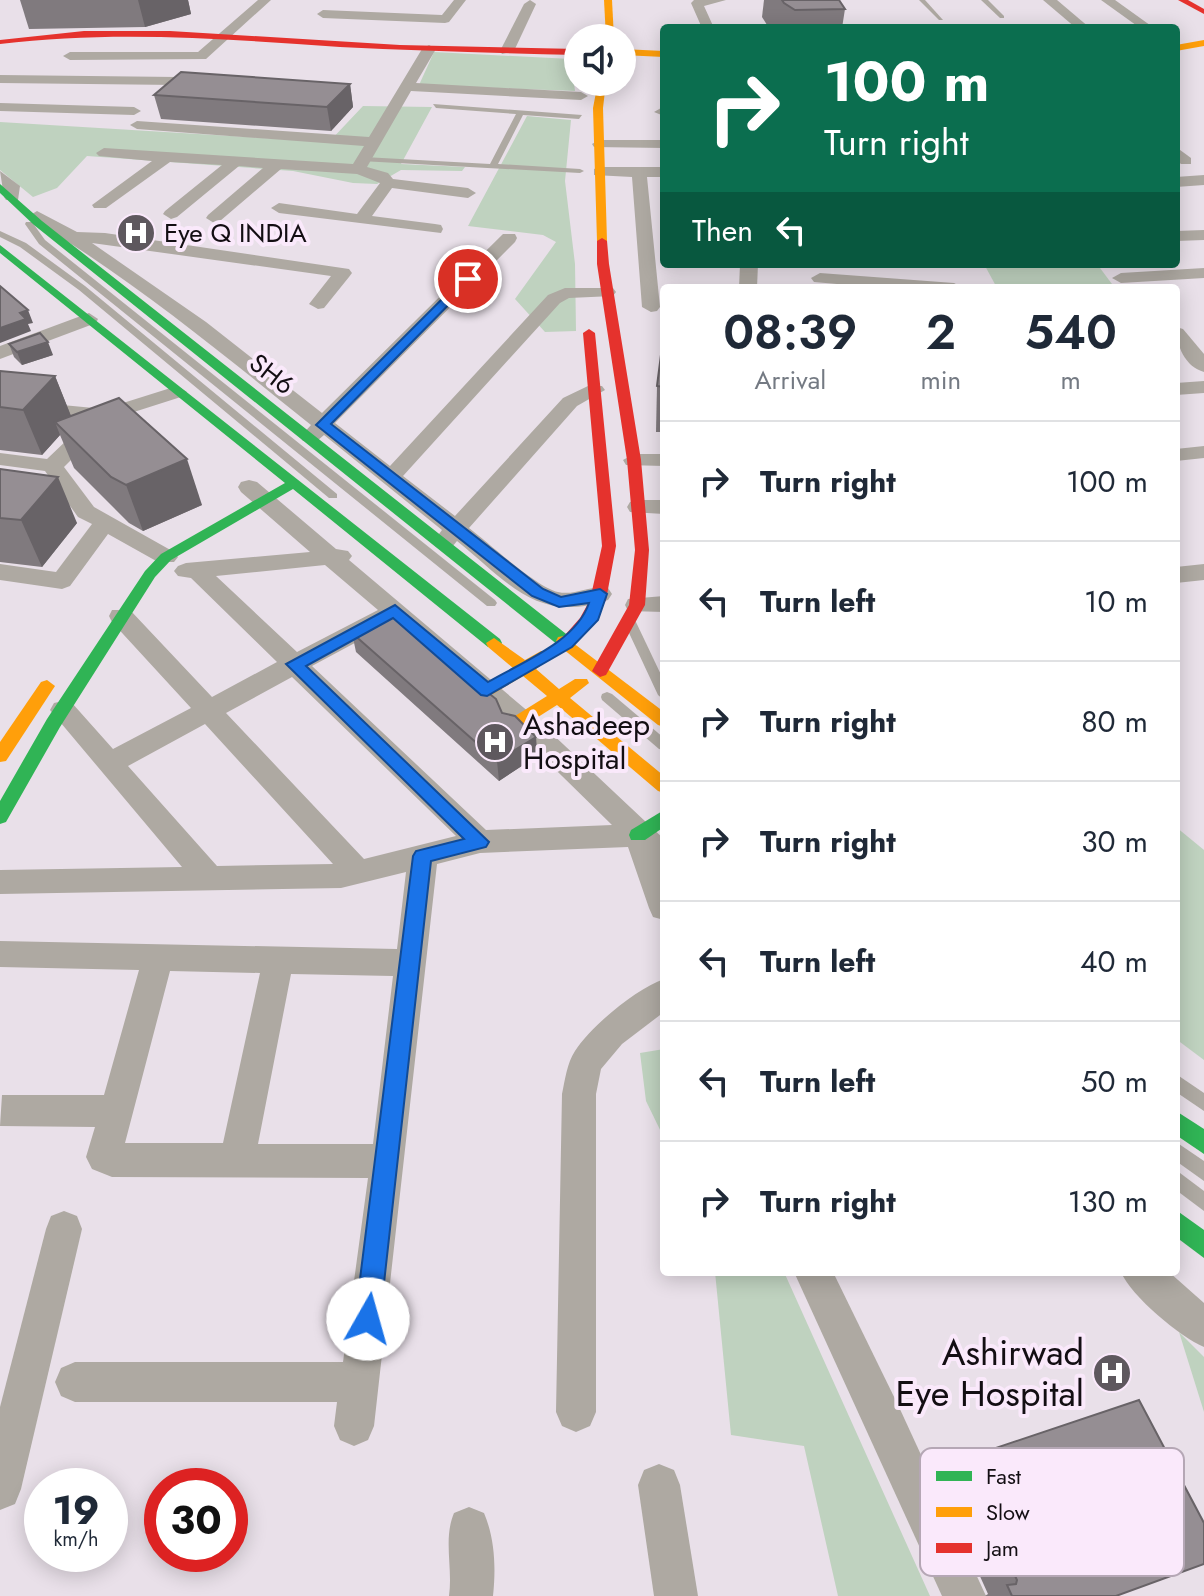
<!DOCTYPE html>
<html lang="en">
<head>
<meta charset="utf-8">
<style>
  body { margin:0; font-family:Jost,sans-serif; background:#f6f6f7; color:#1f2937; height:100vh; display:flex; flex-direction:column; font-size:30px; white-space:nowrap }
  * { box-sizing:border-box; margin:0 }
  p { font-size:26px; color:#747a83 }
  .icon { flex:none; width:44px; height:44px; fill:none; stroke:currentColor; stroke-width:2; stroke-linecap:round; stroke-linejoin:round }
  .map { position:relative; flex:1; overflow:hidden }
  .panel { position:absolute; left:660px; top:284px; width:520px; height:992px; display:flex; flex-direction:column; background:#fff; border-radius:8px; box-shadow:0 4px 20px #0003 }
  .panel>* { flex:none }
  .hud { position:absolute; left:660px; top:24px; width:520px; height:244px; border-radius:8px; box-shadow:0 4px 20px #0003; background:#0b6e4f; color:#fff; overflow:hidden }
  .tools { position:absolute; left:564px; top:24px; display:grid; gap:16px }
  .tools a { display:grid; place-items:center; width:72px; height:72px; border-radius:50%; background:#fff; box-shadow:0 4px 20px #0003; font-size:40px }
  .speed { position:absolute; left:24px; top:1468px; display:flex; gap:16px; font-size:40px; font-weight:700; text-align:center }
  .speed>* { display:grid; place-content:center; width:104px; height:104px; border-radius:50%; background:#fff; box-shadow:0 4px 20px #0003; line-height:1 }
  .speed small { font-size:20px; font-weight:400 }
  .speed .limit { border:12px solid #d22; background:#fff; color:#111 }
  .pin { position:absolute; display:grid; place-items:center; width:68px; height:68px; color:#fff; margin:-34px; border:4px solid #fff; border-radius:50%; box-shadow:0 2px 8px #0007 }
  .me { position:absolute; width:88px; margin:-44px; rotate:7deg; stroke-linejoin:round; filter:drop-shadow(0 0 6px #0008) }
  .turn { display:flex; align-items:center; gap:28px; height:168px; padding:0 32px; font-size:36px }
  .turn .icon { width:104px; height:104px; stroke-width:2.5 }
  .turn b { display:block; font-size:56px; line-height:68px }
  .then { display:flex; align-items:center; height:76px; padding:0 32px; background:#0003; gap:16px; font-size:30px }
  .eta { display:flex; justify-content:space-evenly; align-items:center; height:136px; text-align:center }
  .eta b { font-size:48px; font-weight:600; line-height:56px }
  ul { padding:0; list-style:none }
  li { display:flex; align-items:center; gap:24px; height:120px; padding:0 32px; border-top:2px solid #e0e1e3 }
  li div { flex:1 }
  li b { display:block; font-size:30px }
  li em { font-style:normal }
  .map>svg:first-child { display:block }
  .green { fill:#bfd2bf }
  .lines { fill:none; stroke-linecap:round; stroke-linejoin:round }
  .lane { fill:#aea9a2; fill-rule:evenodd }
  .street { fill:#aea9a2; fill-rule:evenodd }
  .fast { fill:#30b455; fill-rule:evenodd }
  .slow { fill:#ff9f0a; fill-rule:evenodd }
  .jam { fill:#e5322d; fill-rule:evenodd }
  .wall { fill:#807a7e }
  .shaded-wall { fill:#686367 }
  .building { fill:#958e93; stroke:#686367; stroke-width:2 }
  .route { fill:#1a73e8; stroke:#114b97; stroke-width:2 }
  .labels { text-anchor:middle; stroke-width:8; stroke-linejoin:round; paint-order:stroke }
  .far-poi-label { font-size:26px; fill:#130e13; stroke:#fae9fb; text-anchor:start }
  .far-street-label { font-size:26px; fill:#130e13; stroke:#fae9fb }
  .poi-label { font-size:30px; fill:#130e13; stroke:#fae9fb; text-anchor:start }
  .near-poi-label { font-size:36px; fill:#130e13; stroke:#fae9fb; text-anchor:end }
  .key { fill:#fae9fb; stroke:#b5a7b5; stroke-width:2 }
  .key-label { font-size:22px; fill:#130e13 }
</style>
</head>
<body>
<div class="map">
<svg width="1204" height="1596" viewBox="0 0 1204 1596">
  <rect width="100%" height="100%" fill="#e9e0e9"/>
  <g class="green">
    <path d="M434,52l137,7 4,32 -156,-6z"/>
    <path d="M363,106l69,1 -31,57 64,3 -3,4 -61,-1 -24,14 -24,-1 -60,-12 -206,-15 -30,32 -24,9 -33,-27v-48l329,20z"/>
    <path d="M527,116l44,4 -6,61 10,83 1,67 -31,1 -30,-33 41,-57 -13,-7 -75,-9z"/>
    <path d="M984,264h113l18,24h-118z"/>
    <path d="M1176,827l28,23v210l-28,-21z"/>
    <path d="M664,1049v89l-18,-37 -6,-48z"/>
    <path d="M715,1272h69l146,324h-92l-34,-150 -73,-11z"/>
    <path d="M1179,1332l25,25v55z"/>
  </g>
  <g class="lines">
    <g class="lane">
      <path d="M919,0h6l18,20h-4z"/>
      <path d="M981,0h7l16,16v2h-4z"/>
      <path d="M433,104l149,11 -3,4 -56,-4 -25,49 82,5 4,2 -4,2 -219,-12v-4h3l126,7 26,-50 -80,-6z"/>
      <path d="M26,222h6l13,18 450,360 2,3 -2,3h-8l-448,-362 -14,-20z"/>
      <path d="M0,231l26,12 59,43 252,208v4h-8l-250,-208 -59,-43 -20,-10z"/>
      <path d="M629,616l6,4 29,61v19l-6,-5 -35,-75z"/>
      <path d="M607,692l5,2 52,44v12l-5,-1 -57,-49 -1,-3 1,-3z"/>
      <path d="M1176,1074l28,19v18l-28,-19z"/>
      <path d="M1176,1142l28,19v20l-28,-20z"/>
      <path d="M1176,1170l28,21v20l-28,-21z"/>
    </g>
    <g class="street">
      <path d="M258,0h13l-65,59 -136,1 -7,-4 7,-4h128z"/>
      <path d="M454,0h12l-17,22 -4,1 -122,-5 -6,-4 6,-4 119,5z"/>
      <path d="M530,0l6,4 -22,47 -12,3 -2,-3 24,-47z"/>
      <path d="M694,0h32l-22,6 10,22h-12l-11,-25z"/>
      <path d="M1043,0h14l33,28h-14z"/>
      <path d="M1101,0h14l39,28h-14z"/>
      <path d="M429,45l7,4 -20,34 165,9 7,4 -7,4 -170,-9 -44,76 21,6 5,6 75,9 8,5 -8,5 -76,-10 -20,28 63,8 6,1 2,4 -2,4 -162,-20 -8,-5 8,-5 78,11 23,-31 -23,-9 -76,-5 -61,52 -6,2 -8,-5 2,-3 55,-47 -24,-2 -62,51 -6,2 -8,-5 2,-3 57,-46 -52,-3 -64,46h-12l-2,-3 60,-44 -53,-5 -3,-3 8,-5 249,16 11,-18 -227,-17 -7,-4 7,-4 232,16 53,-88z"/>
      <path d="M0,75l177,2 7,4 -7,4 -177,-2z"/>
      <path d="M0,103l134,4 7,4 -7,4 -134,-4z"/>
      <path d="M661,108h3v8l-10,-4z"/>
      <path d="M599,140h65v8l-70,-1 -2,-3z"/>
      <path d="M1176,147l15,11v6h-10l-5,-4z"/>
      <path d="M599,167h65v10h-17l13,130 -3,4 -6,1 -9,-5 -10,-130 -38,-2v-6z"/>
      <path d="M0,171l20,15 -2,14h-12l-2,-3z"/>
      <path d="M1204,175v10l-28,2v-10z"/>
      <path d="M37,211l40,21 28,1 244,36 3,4 -3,4 -25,31 -6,1 -9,-5 22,-28 -239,-33 114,79 116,91 181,-179h12l2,4 -2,4 -180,181 55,43 158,-171 17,-7h48l3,4 -3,4 -44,2 -9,5 -157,173 52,40 108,-118 25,-12h14l3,4 -28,16 -108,122c20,15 67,59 89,64 18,4 34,-8 50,-4l4,6 -4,6c-71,24 -99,-17 -151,-59l-5,6h-16l-3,-5 9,-12 -118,-95 -7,6h-14l-3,-4 11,-12c-90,-72 -180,-147 -280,-206l-2,-3z"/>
      <path d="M1204,230v10l-28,1v-10z"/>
      <path d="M740,264h18l-1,24h-18z"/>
      <path d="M1204,268v10l-83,5 -9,-5 9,-5z"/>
      <path d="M820,273l134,10 9,5h-80l-69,-6 -3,-4z"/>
      <path d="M89,313l9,6 -2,4 -96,36v-13z"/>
      <path d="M1176,327l7,2 21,25v18c-19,-5 -28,-27 -28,-45z"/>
      <path d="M1204,381v12l-28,2v-12z"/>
      <path d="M177,386l10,6 -3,4 -72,23 -48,48 30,40 80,45 4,5 -4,5h-16l-50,-28 -38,52 -8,3 -62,-9v-16l56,8 36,-48 -14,-7 -33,-46 -45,-6v-12l47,6 41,-39 -88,-9v-12l104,10z"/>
      <path d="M1204,446v12l-28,3v-12z"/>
      <path d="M634,454h30v12l-38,-1 -3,-5z"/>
      <path d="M249,480l8,2 79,67 12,2 4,5 -3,4 181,153 134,126v81l-11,-3 -4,-9 -21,-61 -148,6 -43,11 -63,562 -6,14 -14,6 -14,-6 -6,-14 3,-24h-262l-14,-6 -6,-14 6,-14 14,-6h268l25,-184 -256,-1 -20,-8 -6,-12 9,-30 -95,-1 2,-31h102l35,-125 -139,-3v-26l397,8 9,-77 -65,16 -341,6v-24l182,-3 -132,-157 4,-7 9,-2 9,2 41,46 78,-41 -79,-86 -3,-6 3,-6h18l82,87 65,-35 -86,-84 -13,-2 -4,-5 4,-5 8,-3 124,-11 -69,-60 -3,-5 3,-5zM325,565l53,45 -81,42 -81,-76zM392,623l120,104 100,98 -126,5 -174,-164zM292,677l164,159 -92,23 -138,-146zM205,724l128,140 -116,2 -89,-100zM170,971l90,2 -37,170h-98zM291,974l102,2 -20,168h-115z"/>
      <path d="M638,500h26v14l-34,-2 -3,-5 3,-5z"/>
      <path d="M1204,564v16l-28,3v-16z"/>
      <path d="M664,596v16l-36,-1 -3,-6 3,-6z"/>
      <path d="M664,979v33l-42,32 -21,25 -5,25v318l-6,14 -14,6 -14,-6 -6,-14 6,-318c3,-14 5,-31 13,-43 16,-25 61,-62 89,-72z"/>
      <path d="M64,1211l13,5 5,13 -61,260 -6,15 -15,6v-103l46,-178 5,-13z"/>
      <path d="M794,1272h39l66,135 87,189h-44z"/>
      <path d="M1121,1272h48l35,31v44c-24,-10 -73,-51 -83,-75z"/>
      <path d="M659,1464l15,6 6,15 18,111h-44l-16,-111 6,-15z"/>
      <path d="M469,1507l15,6c11,26 12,55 9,83h-44c4,-28 -6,-57 5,-83z"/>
    </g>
    <g class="fast">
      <path d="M0,184l42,37 528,416 2,4 -2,4h-12l-524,-420 -34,-32z"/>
      <path d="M0,245l500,394 2,4 -2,4h-12l-195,-158 -122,71 -16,17 -95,150 -54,95 -6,2v-23l47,-82 98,-148 16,-17 124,-71 -285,-230z"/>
      <path d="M664,810v17l-19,13h-14l-2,-5 2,-5z"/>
      <path d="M1176,1111l28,18v25l-28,-19z"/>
      <path d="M1176,1210l28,20v28l-28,-21z"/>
    </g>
    <g class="slow">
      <path d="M604,0h8l2,38h-8z"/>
      <path d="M1204,40v6l-28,5v-6z"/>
      <path d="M622,49l42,2v6l-42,-2z"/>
      <path d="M598,82h8l-3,26 4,133 -5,3 -5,-3 -4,-133z"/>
      <path d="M564,636l100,76v15l-6,-2 -100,-80 -2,-4 2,-4z"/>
      <path d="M494,638l31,22 16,-9h12l2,4 -19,14 23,20 16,-10h12l2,4 -19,15 94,78v17l-6,-2 -101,-86 -30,19h-12l-3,-4 3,-4 32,-20 -24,-20 -30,18h-12l-2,-4 2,-4 32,-18 -25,-21 -2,-4z"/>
      <path d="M47,680l8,6 -49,75 -6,1v-20l41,-60z"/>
    </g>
    <g class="jam">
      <path d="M1178,0h10l16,9v5z"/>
      <path d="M84,31h86l230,14 178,4v6c-79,-2 -158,-4 -238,-8 -114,-8 -226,-17 -340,-3v-4z"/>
      <path d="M602,238l5,3 2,23 32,196 8,90 -4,55 -39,70 -6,2 -8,-6 37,-66 6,-55 -8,-90 -30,-196v-23z"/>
      <path d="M589,329l6,4 21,213 -10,54 -14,25 -20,22 -6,1 -8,-5 22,-25 10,-18 12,-54 -19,-213z"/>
    </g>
  </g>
  <g class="wall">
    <path d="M20,0h168l3,14 -46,13 -116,2z"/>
    <path d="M764,0h75l6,9 -3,19h-73l-7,-11z"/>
    <path d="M350,84l3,23 -22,24 -170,-12 -7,-24z"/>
    <path d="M9,344l44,11 -31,10 -8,-8z"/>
    <path d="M664,347v85h-8l1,-46z"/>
    <path d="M0,371l55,5 16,40 131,89 -59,26 -14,-8 -55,-55 -14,-33 -18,20 -42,-5z"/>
    <path d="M0,469l77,54 -35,44 -42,-5z"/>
    <path d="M352,633l118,51 32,29 34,24 1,19 -38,25 -143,-129z"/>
    <path d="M960,1460l158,136h-133l3,-2 -51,-113z"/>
  </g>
  <g class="shaded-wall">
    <path d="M138,0h50l3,14 -46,13z"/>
    <path d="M350,84l3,23 -22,24 -4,-24z"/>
    <path d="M28,310l5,13 -5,1 3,7 -31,12v-15l20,-15z"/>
    <path d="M48,342l5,13 -31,10 -5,-13z"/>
    <path d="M55,376l18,45 -18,1 5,13 -18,20 -19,-45z"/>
    <path d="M187,459l15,46 -59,26 -17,-46z"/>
    <path d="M58,477l19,46 -35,44 -21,-47z"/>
    <path d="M536,737l1,19 -38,25 -2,-20z"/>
  </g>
  <g class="building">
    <path d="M782,0h57l6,9 -50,1 -11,-7z"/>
    <path d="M181,72l169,12 -23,23 -173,-12z"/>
    <path d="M0,286l28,24 -8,3 6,6 -26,9z"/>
    <path d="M40,333l8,9 -31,10 -8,-8z"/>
    <path d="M662,347h2v40l-7,-1z"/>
    <path d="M0,371l55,5 -32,34 -23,-3z"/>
    <path d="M119,398l68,61 -61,26 -15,-8 -56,-55z"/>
    <path d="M0,469l58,8 -37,43 -21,-2z"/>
    <path d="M391,613l79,71 11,3 15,12 6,14 13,3 21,21 -39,24 -145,-128z"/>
    <path d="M1139,1400l65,123v41l-88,32h-104l-5,-11 9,-1 1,-4 -57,-120z"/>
  </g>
  <path class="route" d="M464,277l10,2 -143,145 212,165 18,8 39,-8 7,5 -9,26 -26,27 -85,49 -6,-1 -88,-77 -87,48 183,176 -3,5 -55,14 -51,458 -3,9 -9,3 -9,-3 -4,-9 58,-463 3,-5 48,-12 -178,-175 109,-59 93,77c34,-20 88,-40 101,-79l-30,4 -27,-11 -216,-171z"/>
  <defs>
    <g id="hospital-disc" transform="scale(2)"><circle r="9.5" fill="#5e585e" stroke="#fae9fb"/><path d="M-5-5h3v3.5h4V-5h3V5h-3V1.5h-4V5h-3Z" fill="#fff"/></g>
  </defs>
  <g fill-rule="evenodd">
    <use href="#hospital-disc" x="136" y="233"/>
    <use href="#hospital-disc" x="495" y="742"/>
    <use href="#hospital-disc" x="1112" y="1373"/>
  </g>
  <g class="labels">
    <g class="far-poi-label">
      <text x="164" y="242">Eye Q INDIA</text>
    </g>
    <g class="far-street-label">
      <text transform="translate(272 374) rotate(38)" y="9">SH6</text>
    </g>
    <g class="poi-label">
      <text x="523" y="735">Ashadeep<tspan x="523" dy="34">Hospital</tspan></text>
    </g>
    <g class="near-poi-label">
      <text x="1084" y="1365">Ashirwad<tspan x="1084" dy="41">Eye Hospital</tspan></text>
    </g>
  </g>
  <rect x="920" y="1448" width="264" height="128" rx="12" class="key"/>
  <rect x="936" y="1471" width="36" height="10" fill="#30b455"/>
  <rect x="936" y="1507" width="36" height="10" fill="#ff9f0a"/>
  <rect x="936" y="1543" width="36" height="10" fill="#e5322d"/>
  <g class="key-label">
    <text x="986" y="1484">Fast</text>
    <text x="986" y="1520">Slow</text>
    <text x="986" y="1556">Jam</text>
  </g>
</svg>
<div class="tools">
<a><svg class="icon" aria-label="sound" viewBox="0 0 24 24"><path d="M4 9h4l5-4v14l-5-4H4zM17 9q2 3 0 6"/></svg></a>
</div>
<div class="speed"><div>19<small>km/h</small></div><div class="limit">30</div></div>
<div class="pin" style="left:468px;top:279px;background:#d93025"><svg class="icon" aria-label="arrive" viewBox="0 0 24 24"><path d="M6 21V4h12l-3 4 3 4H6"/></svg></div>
<svg class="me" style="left:368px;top:1319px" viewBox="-20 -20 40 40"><circle r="19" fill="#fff"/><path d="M0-13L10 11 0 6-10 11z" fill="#1a73e8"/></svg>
<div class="hud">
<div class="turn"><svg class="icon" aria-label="right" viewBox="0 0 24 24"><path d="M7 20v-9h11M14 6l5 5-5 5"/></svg><div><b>100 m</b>Turn right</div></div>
<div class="then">Then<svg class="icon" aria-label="left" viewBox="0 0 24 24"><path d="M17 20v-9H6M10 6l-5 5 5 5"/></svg></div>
</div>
<section class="panel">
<div class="eta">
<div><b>08:39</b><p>Arrival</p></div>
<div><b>2</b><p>min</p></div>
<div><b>540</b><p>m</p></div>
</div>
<ul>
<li><svg class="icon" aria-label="right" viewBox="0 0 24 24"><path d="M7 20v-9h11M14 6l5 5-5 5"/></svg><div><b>Turn right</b></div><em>100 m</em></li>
<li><svg class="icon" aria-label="left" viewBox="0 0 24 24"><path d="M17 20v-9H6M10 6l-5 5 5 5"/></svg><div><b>Turn left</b></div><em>10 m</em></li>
<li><svg class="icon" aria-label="right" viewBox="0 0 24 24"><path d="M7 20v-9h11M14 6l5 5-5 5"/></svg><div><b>Turn right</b></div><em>80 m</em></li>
<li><svg class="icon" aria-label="right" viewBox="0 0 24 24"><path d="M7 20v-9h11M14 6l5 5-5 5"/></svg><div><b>Turn right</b></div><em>30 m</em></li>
<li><svg class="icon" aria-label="left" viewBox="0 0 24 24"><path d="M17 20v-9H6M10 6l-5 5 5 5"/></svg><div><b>Turn left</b></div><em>40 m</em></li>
<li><svg class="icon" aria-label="left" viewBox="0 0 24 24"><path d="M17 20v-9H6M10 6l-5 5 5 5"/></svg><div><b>Turn left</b></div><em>50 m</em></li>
<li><svg class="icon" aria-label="right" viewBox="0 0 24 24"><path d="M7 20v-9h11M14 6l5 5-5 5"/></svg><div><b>Turn right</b></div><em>130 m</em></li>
</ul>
</section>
</div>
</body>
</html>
